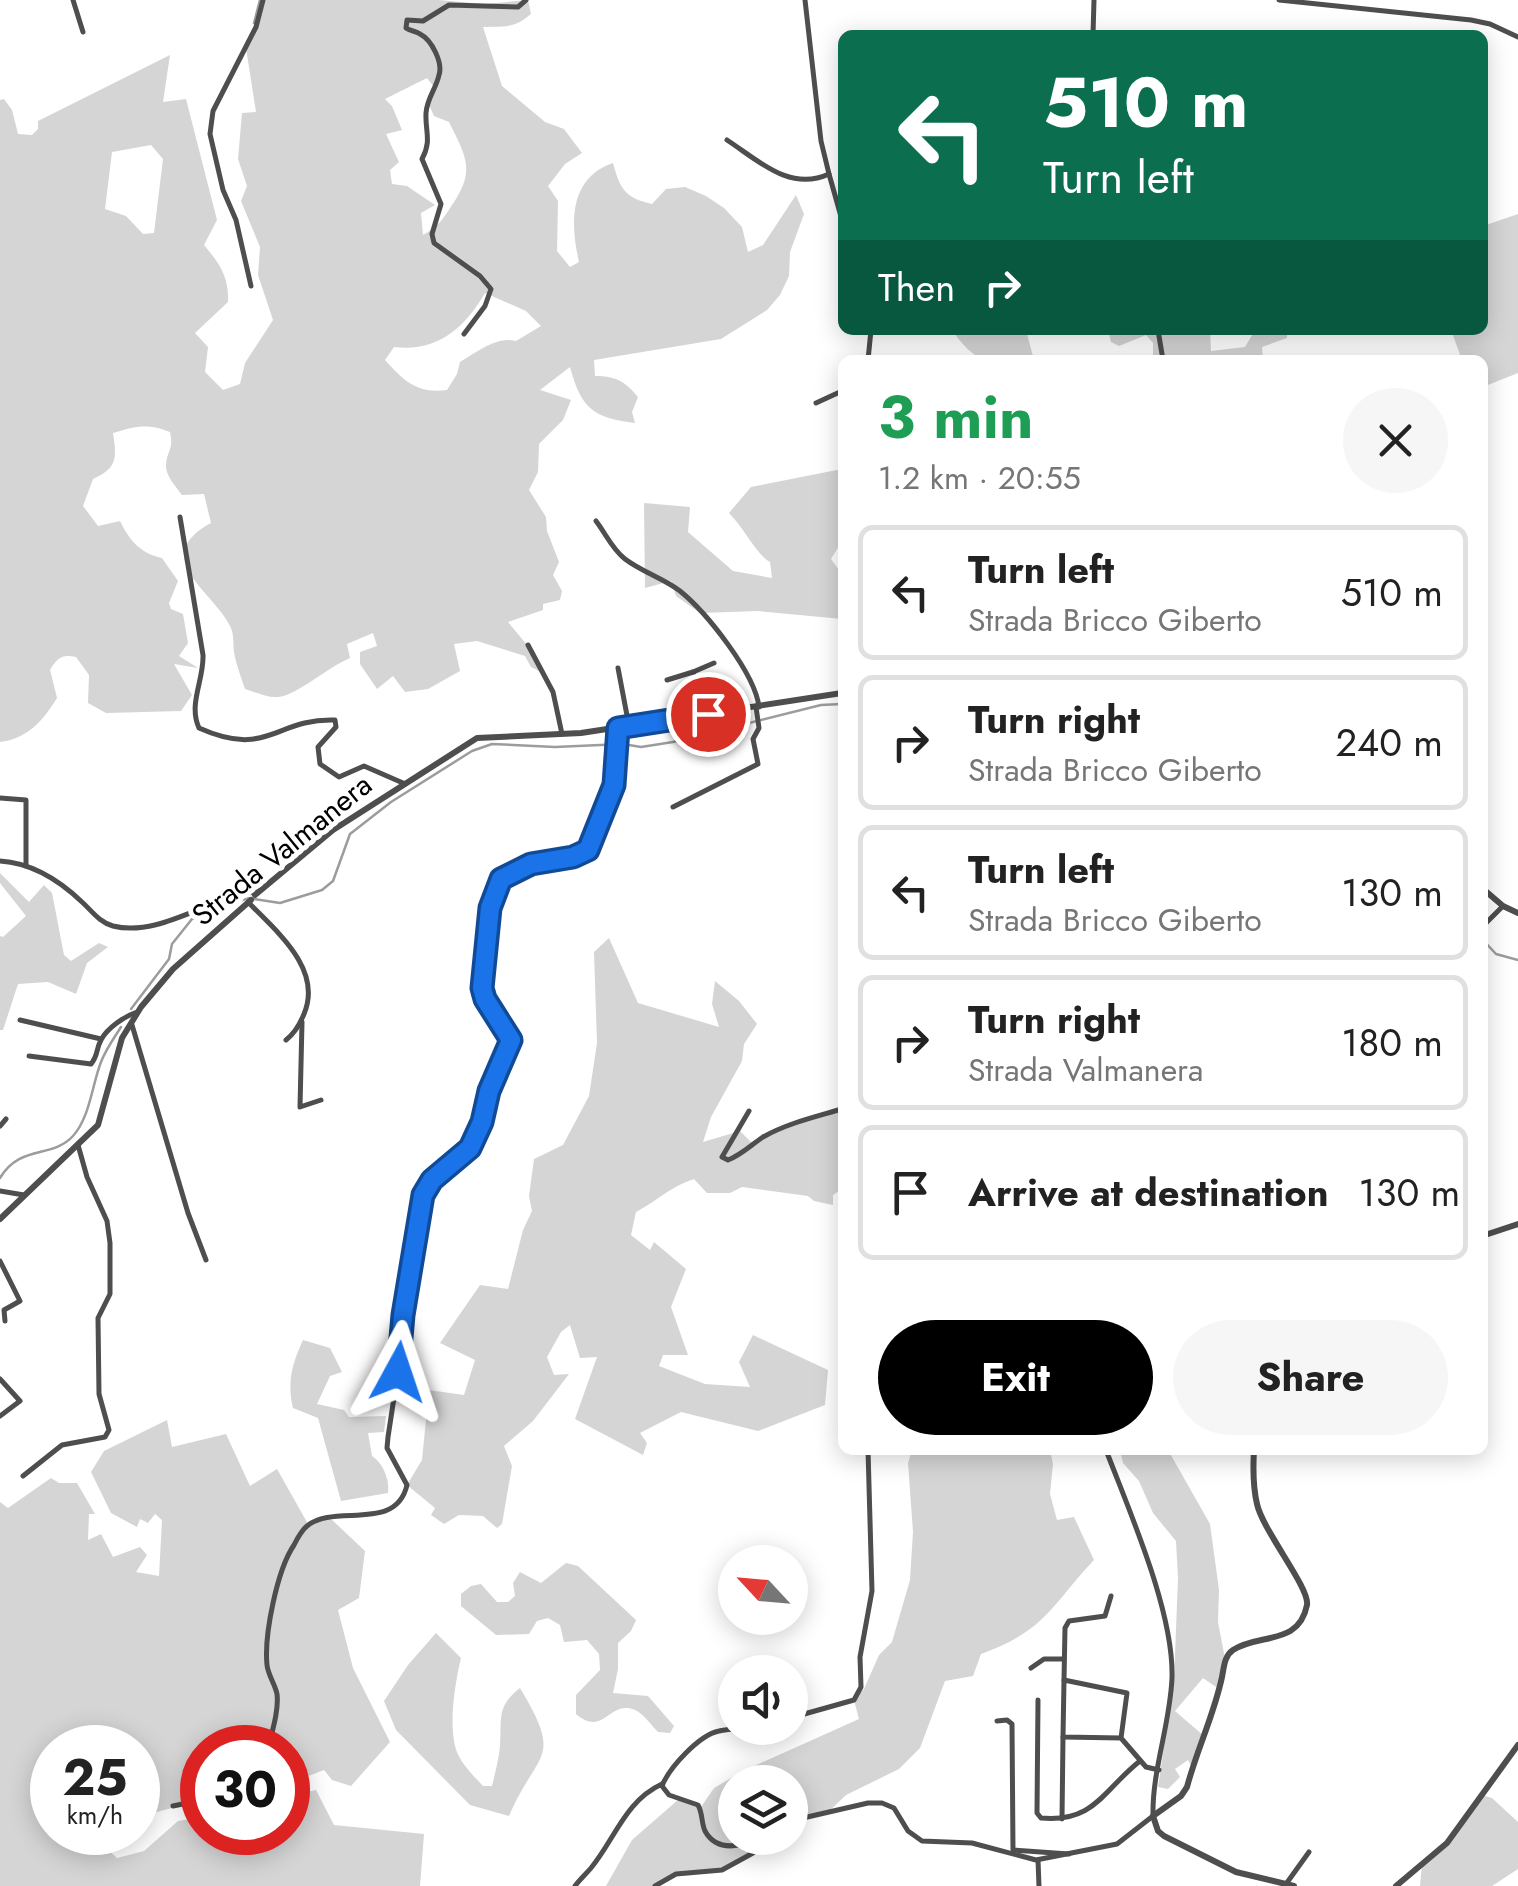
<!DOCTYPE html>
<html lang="en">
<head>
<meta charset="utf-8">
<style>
  body { margin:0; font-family:Jost,sans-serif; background:#f6f6f6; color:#222; height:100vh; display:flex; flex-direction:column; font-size:38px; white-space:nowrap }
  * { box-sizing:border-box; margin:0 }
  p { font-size:32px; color:#767676 }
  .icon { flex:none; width:55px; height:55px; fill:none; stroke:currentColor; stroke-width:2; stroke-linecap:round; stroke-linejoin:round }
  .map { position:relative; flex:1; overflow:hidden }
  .panel { position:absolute; left:838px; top:355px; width:650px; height:1100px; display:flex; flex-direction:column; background:#fff; border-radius:15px; box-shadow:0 5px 25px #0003 }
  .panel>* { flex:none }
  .hud { position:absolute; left:838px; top:30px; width:650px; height:305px; border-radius:15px; box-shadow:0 5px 25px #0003; background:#0b6e4f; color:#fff; overflow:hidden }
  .needle { width:65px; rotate:296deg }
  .fabs { position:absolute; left:718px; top:1545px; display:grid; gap:20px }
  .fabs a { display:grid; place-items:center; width:90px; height:90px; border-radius:50%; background:#fff; box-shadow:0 5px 25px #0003; font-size:50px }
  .speed { position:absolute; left:30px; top:1725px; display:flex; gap:20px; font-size:50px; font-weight:700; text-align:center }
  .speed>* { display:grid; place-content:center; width:130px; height:130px; border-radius:50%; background:#fff; box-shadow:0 5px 25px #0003; line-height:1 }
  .speed small { font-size:25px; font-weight:400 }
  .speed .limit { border:15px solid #d22; background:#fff; color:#111 }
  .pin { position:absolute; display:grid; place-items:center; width:85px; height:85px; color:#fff; margin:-42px; border:5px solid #fff; border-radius:50%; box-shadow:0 2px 10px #0007 }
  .me { position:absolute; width:110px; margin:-55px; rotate:5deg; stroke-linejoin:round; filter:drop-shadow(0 0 8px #0008) }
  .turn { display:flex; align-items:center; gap:35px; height:210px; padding:0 40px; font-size:45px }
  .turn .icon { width:130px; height:130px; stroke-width:2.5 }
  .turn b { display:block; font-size:70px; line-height:85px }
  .then { display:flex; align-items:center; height:95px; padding:0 40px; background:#0003; gap:20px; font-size:38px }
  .round { display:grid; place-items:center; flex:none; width:105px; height:105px; border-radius:52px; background:#f6f6f6 }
  .head { display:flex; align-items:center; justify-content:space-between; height:170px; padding:0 40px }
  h1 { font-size:60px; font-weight:700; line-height:75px; color:#1e9e55 }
  .primary-button { display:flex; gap:20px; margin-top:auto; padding:20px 40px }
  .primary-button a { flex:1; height:115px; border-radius:60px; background:#000; color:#fff; font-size:40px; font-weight:700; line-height:115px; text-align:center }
  .primary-button a+a { background:#f6f6f6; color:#222 }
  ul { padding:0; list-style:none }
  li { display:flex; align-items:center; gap:30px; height:135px; margin:0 20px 15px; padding:0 20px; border:5px solid #e0e0e0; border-radius:15px }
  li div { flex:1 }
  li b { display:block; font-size:38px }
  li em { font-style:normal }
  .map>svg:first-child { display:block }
  .green { fill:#d5d5d5; fill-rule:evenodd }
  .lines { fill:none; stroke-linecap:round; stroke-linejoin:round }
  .stream { stroke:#9c9c9c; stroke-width:2.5 }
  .minor { stroke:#4e4e4e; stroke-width:5 }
  .tertiary { stroke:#4e4e4e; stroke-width:6 }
  .route-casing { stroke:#114b97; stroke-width:25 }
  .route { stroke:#1a73e8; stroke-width:18 }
  .labels { text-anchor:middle; stroke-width:10; stroke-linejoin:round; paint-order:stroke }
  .street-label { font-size:30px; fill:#000; stroke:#fff }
</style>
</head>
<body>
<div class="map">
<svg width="1518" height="1886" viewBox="0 0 1518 1886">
  <rect width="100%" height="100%" fill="#fff"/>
  <g class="green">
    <path d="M264,0h174l47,4 43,-4 3,14c-17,15 -28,12 -48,13l19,59 43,36 19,7 18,24 -17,11 -17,22 10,15 -1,50 13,16 9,-5c-9,-39 -10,-84 34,-99 7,26 12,35 39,41l14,-15 19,-2 21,9 18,12 18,19 6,25 15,-7 33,-50 8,19 -14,38 -1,24 -9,19 -13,15 -46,29 -127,21 1,16c20,0 30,5 43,21l-6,15 3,11c-42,-5 -54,-15 -65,-56l-30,23 31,10 -8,20 -24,24 -1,28 -9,18 17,27 1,14 12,31 -6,13 9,16 -2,9 -17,4v6l-35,12 19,23 18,29 -14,-7 -6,-11 -48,-15 -23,3 6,27 -32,18 -23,3 -12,-16 -16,13 -17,-25v-12l17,-6 -4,-13 -26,11 3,14c-22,9 -54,38 -72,39 -10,1 -23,-5 -33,-8 -4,-12 -9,-25 -11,-37 -1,-8 0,-17 -3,-24 -16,-36 -84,-70 -20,-105l-7,-29 -22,1c-6,-8 -17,-20 -16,-30 1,-15 8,-15 4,-33 -22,-9 -35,-6 -57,1 4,26 4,35 -20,46l-10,27 15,20 22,-5c10,20 20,32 42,37l16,23 -9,22 2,6 12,5 5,29 -9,13 19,12 -24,-4 18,31 -11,16 -75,2 -18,-10 1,-28 -13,-18c-14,-3 -19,1 -26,13l7,28c-14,23 -30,41 -57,44v-642l4,-1 8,11 6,24 14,1 6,-6v-8l132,-66 -7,47 23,-3 31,121 -13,25c16,19 25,32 24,57l-33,31 13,14 -3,25 18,18 17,-6 5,-21 28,-43 -15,-45 2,-28 -19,-46 6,-15 -9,-27 4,-46 14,-1 -10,-64zM427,78l7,9 -7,13 7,16 15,6c17,35 27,48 3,83 -9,14 -14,22 -29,30l-2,-22 14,-8 -28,-19 -15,-2 -2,-14 9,-8 -13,-28 16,-4 -10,-24 -7,-7zM151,145l12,14 -9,74 -11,1 -17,-18 -21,-7 7,-57zM485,293l41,18 15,15 -25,15c-19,-5 -39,11 -56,21l-3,12 -10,16c-30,4 -43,-9 -62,-30l9,-13c43,5 70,-18 91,-54z"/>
    <path d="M1518,214v159l-35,14 -1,-27h-20l-11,-30h31l1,-104z"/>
    <path d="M952,330h74l8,30c-44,0 -55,9 -82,-30z"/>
    <path d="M1118,330h92l1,21 34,-4 10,-17h32v8l-25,9 1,13h-110v-17l-7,-8 -27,11 -8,-4 -2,-8z"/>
    <path d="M842,469v72l-11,18 11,15v45l-84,-8 -58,2 -24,-17 -5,-15 -26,7 -1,-85 46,4 -2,25 45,39 39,7 -2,-16c-14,-8 -26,-34 -41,-49l22,-26z"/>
    <path d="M0,873l29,29 15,-17 8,8 12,62 7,6 28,-18 9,4 -21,16 -11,31 -28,-12 -30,2 -15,46h-3v-94l3,1 23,-21 -26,-33z"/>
    <path d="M609,938l29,65 81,24 -7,-23 3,-23 24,20 18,23 -13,20 -2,17 -31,56 -8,25 37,-11 13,13 55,-27 34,-8v80l-9,6v10l-19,-4 -6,-5 -66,-9 -12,6h-23l-13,-14c-24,8 -36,21 -58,33l-5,23 19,15 4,-8 32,27 -15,38 17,48h-25l-4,11 46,18 45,3 -11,-25 14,-27 75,35 -3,35 -67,26 -77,-19 -41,21 7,10 -4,12 -68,-36 22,-62 -17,1 -10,-33 -9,7 -14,25 7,18 15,-1 -36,47 -29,25 8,20 -10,58 -5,4 -14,-12 -24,-1 -15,9 -13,-9 4,-7 -28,-23 15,-25 7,-70 35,5 11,-35 -35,-17 40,-58 28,4 15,-59 9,-19 -3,-15 5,-37 29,-14 26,-49 8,-53 -3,-91z"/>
    <path d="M303,1340l27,8 12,24 -12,4 -13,28 27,6 5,7 37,-1 -2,16 -16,1 4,23c11,7 18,24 16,37l-47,8 -23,-83 -25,-10c-6,-26 -1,-44 10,-68z"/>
    <path d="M167,1420l5,27 54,-13 24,52 27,-17 31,55 21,-7 36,34 -6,47 -21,12 15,58 37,74 -39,44 -19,-6 -8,-10 -36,14v-36h-86v52l-64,17v-69h-86v84l45,1v7l20,18 27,-7 34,-30 24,-4v15l32,1 7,6 7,-6 40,-1v-36l28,-6 18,35 90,9 -4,52h-420v-384l8,6 43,-30 8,5h18l18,31h-6l-1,26 13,-6 12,23 27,-10 7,8 -11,17 23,4 3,-56 -7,-6 -7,9 -8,-4 -3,8 -26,-14 -20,-41 13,-21z"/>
    <path d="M912,1450h138l3,14 -3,30 7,26 17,-3 20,43c-43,46 -49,71 -113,94l-8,22 -28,5 -25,67 -21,21 -53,26 -20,19 -36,7v-39h-55v56h35l-16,14 -32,18 -46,4 -21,12h-49l26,-46 47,-41 22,8 13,-19 29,-17 116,-52 -5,-19 10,-11 15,-34 13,-13 18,-62 3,-48 -5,-69z"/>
    <path d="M1120,1450h48l42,74 9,66 -1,32 7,37 -6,30 -16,-11 -28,33 29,25 -12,31 -4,-7 -13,9 5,8 -12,12 -10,-2 16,-106 4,-103 -2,-37 -23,-28 -14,-32 -16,-18z"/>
    <path d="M566,1563l12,3 58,54 -5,11 -13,12v26l-5,24 35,3 26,30 -4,7 -12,-1c-7,-7 -14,-18 -23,-22 -26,-11 -31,28 -59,4v-19l24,-25 -1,-16 -12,-14 -23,2 -4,-17 -12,-7 -11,3 -8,13 -33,1 -35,-29v-12l10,-8 10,-2 16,18h11l7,-6 -2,-13 7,-11 21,11z"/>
    <path d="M436,1633l25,25c-6,25 -12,63 -6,88 4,16 17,28 28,40h9c3,-13 7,-27 8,-40 2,-28 -4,-39 20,-58 44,73 18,61 -11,128l-39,-11 -74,-75 -12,-29 24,-36z"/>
    <path d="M1482,1795l10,3 26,24v47l-26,17h-72l2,-22 25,-21z"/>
  </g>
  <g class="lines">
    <g class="stream">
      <path d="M254,23l6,-23"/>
      <path d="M1482,939l14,15 22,6"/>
      <path d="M131,1009l38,-50 3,-15 20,-25 56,-21 32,5 42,-13 11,-9 17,-47 41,-32 81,-51 20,-7 63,3 68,-3 18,3 32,-5 148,-37 21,-1"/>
      <path d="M0,1178c20,-34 52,-19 73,-42 17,-19 19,-51 28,-74 5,-13 13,-24 20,-35"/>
    </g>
    <g class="minor">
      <path d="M73,0l10,32"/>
      <path d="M1279,0l192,20 19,4 28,13"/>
      <path d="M1093,35l1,-35"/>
      <path d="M727,140c32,21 63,52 102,34l-8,-33 -16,-141"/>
      <path d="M829,174l13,46"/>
      <path d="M251,286l-15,-66 -13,-30 -13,-56 3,-23 43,-84 7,-27"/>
      <path d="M1158,330l5,30"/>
      <path d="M464,334l21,-28 6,-17 -11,-13 -46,-33 -2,-9 9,-30 -19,-45c10,-18 3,-28 4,-46 1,-15 10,-24 13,-38 4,-12 -7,-35 -19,-41 -4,-3 -10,-3 -14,-6l1,-8 16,1 26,-16 69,2 8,-7"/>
      <path d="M868,360l3,-30"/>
      <path d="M816,403l26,-12"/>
      <path d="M180,517l23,138c1,25 -15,49 -4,73 69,31 76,-10 136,-8l1,7 -18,20 2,17 19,13 25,-11 39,17"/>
      <path d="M596,521c10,13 16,28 29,38 17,13 38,19 55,32 26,21 75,82 79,116"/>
      <path d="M528,645l25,47 9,42"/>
      <path d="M618,668l11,58"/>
      <path d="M693,672l21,-9"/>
      <path d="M667,680l26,-8 15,42"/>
      <path d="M0,798l26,2v66"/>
      <path d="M673,807l85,-43 -5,-25 6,-11 -3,-21"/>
      <path d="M0,861c33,2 59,19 82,41 10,9 17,20 31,24 47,12 98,-30 143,-34"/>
      <path d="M248,902c29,30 75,67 56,112 -4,10 -9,19 -18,26"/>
      <path d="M1482,927l21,-21"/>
      <path d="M20,1020l81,19"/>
      <path d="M302,1022l-2,85 21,-7"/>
      <path d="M132,1025l56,188 18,47"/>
      <path d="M29,1056l62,8c7,-8 5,-15 10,-24 6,-12 24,-24 36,-28"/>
      <path d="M749,1111l-27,46 6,3c13,-5 23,-15 35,-23 25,-14 52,-20 79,-28"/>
      <path d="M0,1126l6,-7"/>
      <path d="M0,1191l24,4"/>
      <path d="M0,1261l20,40 -16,9 1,11"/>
      <path d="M0,1379l20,22 -20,15"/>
      <path d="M23,1476l39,-31 43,-8 4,-7 -10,-36 -1,-76 12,-24v-51l-3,-22 -20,-44 -9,-32"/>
      <path d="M1031,1668l13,-9h20"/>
      <path d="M1064,1680l1,-52 4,-7 36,-5 6,-20"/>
      <path d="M1038,1700l-1,113 4,5c54,5 63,-29 99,-57"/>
      <path d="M790,1718l64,-18 7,-13 -1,-30 12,-66 -4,-141"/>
      <path d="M997,1721l10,-1 5,4 1,126 56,4"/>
      <path d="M760,1728c-13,2 -28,0 -41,3 -20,4 -50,37 -57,55l7,9 29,10c5,9 3,17 7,26 12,22 38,15 56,7"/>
      <path d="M1121,1738l-58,-1 1,-57 63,13 -6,45 25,29 13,3"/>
      <path d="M268,1748c4,-16 11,-38 9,-54 -2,-10 -9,-19 -10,-29 -3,-30 10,-95 27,-120 3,-6 8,-15 13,-19 27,-23 89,7 100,-41l-20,-37 1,-11 14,-92 1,-30 20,-120 9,-15 38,-32 12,-26 7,-31 22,-51 -26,-41 -3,-12 8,-79 11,-29 30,-15 42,-7 15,-7 26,-65 4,-57"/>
      <path d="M173,1806l29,-6"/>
      <path d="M1062,1819l1,-82"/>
      <path d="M790,1821l78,-18h14l12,5 14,23 14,10 50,2 64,17 81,-16 36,-28c-1,-46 17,-91 19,-138 2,-66 -42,-165 -66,-228"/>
      <path d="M1038,1860l1,26"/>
      <path d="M1286,1884l23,-32"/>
      <path d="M575,1886c5,-7 11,-12 16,-18 24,-29 34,-67 71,-84"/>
      <path d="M655,1886l21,-12 46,-4 31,-17 17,-15"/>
    </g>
    <g class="tertiary">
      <path d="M1482,888l21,18 15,7"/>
      <path d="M255,895l78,-65 144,-92 104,-5 261,-40"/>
      <path d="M0,1219l98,-94 24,-87 19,-31 32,-38 78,-69"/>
      <path d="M1482,1236l36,-12"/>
      <path d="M1254,1450c-1,17 -1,37 3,54 6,27 53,84 50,101 -8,41 -48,28 -74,45 -9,6 -9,18 -11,27 -8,38 -25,72 -35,110l-6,9 -28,20 5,15 6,5 72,36 58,14"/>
      <path d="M1396,1886l51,-43 71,-98"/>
    </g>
  </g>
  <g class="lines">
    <g class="route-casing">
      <path id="route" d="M398,1372l5,-57 20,-120 9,-15 38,-32 12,-26 7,-31 22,-51 -26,-41 -3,-11 8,-80 11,-29 30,-15 42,-7 15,-7 26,-65 4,-57 90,-14"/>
    </g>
    <use href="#route" class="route"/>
  </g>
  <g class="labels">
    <g class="street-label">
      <text transform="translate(282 850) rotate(-39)" y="10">Strada Valmanera</text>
    </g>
  </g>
</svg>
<div class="fabs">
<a><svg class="needle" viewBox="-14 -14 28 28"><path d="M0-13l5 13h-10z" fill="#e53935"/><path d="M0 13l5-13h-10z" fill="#767676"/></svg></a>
<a><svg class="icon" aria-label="sound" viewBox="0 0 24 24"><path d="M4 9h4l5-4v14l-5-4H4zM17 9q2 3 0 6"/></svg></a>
<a><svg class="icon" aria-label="layers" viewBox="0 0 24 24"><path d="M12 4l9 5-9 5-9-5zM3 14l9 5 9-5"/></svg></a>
</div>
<div class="speed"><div>25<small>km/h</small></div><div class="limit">30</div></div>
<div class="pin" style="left:708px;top:714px;background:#d93025"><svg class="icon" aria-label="arrive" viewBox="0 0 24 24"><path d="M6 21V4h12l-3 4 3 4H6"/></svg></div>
<svg class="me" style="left:398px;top:1372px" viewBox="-20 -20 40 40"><path d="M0-17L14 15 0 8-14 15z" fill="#1a73e8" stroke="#fff" stroke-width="4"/></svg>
<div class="hud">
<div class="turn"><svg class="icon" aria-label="left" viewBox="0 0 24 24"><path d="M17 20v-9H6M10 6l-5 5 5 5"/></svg><div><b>510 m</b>Turn left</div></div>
<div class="then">Then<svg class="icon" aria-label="right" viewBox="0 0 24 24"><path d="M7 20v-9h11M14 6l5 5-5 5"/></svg></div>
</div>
<section class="panel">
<div class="head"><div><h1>3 min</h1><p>1.2 km · 20:55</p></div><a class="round"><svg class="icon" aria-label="close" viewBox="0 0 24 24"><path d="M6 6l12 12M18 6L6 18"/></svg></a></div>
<ul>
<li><svg class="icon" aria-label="left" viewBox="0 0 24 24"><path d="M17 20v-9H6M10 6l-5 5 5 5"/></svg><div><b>Turn left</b><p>Strada Bricco Giberto</p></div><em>510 m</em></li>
<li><svg class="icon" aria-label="right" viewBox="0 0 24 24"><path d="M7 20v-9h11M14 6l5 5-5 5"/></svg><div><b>Turn right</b><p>Strada Bricco Giberto</p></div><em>240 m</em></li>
<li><svg class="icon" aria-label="left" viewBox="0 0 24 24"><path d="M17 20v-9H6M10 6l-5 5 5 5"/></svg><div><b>Turn left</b><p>Strada Bricco Giberto</p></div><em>130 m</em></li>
<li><svg class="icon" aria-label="right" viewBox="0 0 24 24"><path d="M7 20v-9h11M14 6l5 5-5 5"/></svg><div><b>Turn right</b><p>Strada Valmanera</p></div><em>180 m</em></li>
<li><svg class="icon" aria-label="arrive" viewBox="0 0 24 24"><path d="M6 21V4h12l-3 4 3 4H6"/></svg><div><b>Arrive at destination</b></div><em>130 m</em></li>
</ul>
<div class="primary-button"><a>Exit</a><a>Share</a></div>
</section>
</div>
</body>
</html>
